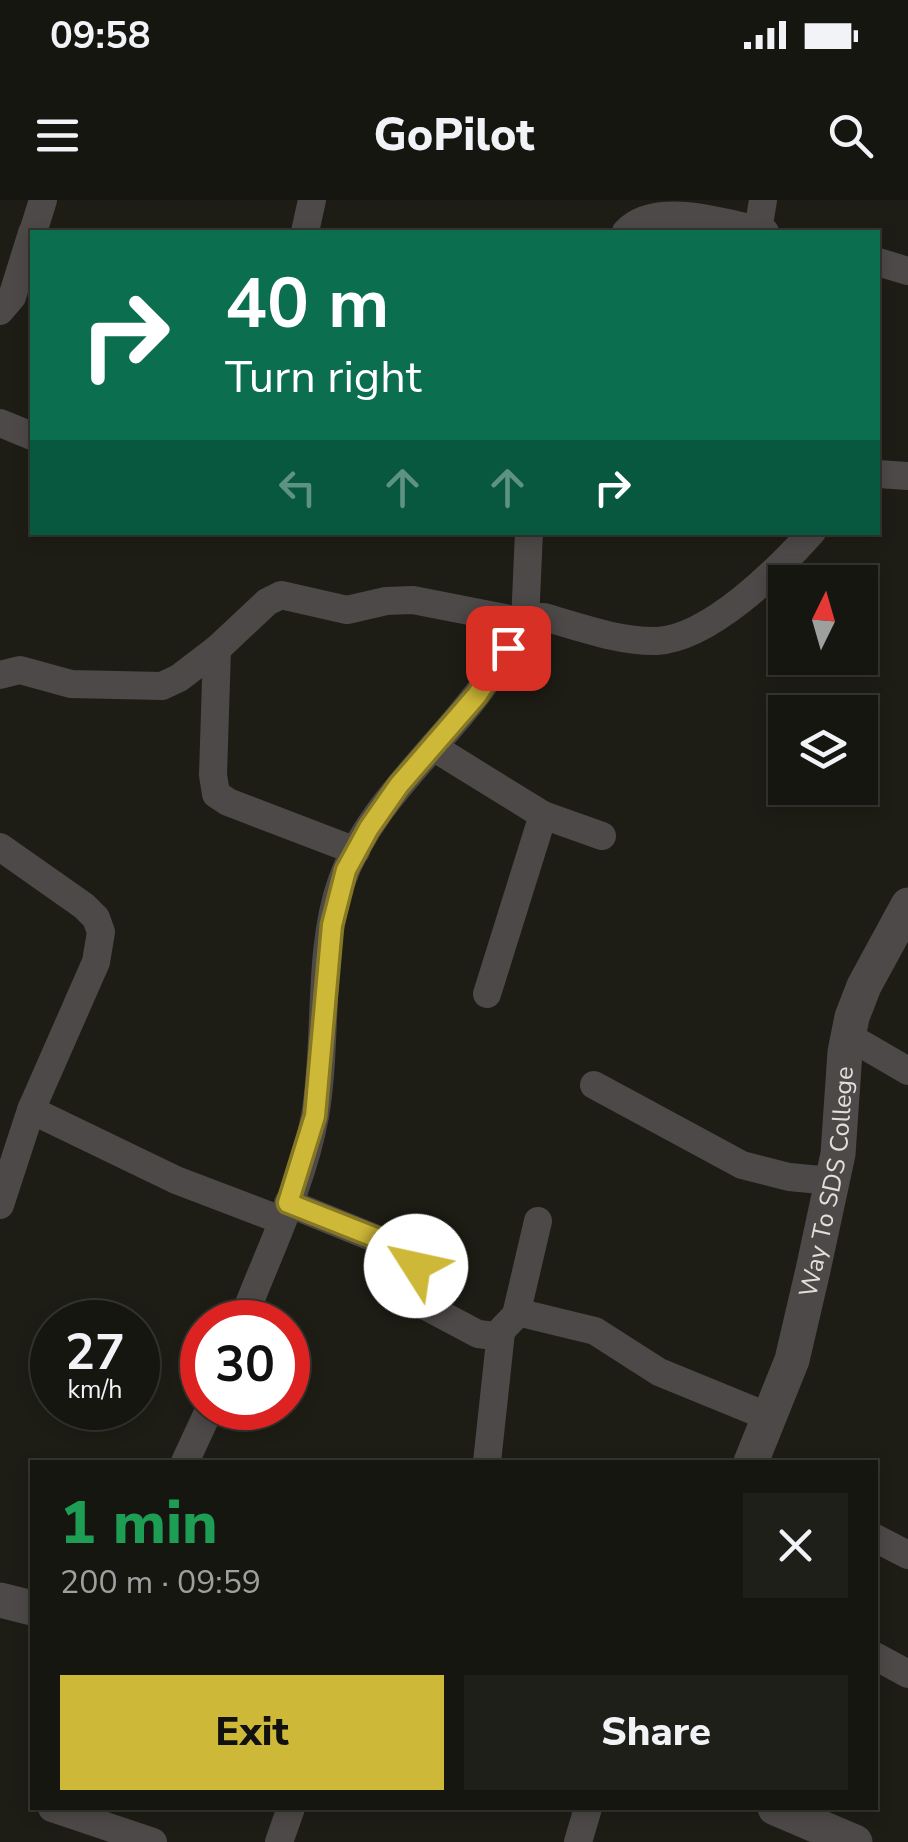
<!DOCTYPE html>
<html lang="en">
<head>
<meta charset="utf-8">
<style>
  body { margin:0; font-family:"Nunito Sans",sans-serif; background:#1f1f19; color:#f1f3f6; height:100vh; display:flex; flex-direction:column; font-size:38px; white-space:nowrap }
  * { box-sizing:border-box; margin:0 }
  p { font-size:32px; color:#9e9f9f }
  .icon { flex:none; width:55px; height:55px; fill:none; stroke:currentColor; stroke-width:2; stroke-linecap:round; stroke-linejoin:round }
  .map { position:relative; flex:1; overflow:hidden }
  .side { position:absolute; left:30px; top:1260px; width:848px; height:350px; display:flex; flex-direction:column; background:#161610; border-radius:0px; box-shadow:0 5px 15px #0003,0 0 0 2px #353530 }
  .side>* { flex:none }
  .top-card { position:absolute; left:30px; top:30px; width:850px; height:305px; border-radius:0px; box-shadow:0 5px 15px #0003,0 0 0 2px #353530; background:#0b6e4f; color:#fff; overflow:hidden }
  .needle { width:65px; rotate:5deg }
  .controls { position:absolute; left:768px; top:365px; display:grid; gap:20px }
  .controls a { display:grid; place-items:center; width:110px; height:110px; border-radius:0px; background:#161610; box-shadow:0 5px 15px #0003,0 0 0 2px #353530; font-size:50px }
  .speed { position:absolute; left:30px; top:1100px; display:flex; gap:20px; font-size:50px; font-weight:700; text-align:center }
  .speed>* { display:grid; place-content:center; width:130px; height:130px; border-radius:50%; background:#161610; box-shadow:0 5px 15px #0003,0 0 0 2px #353530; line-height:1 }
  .speed small { font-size:25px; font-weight:400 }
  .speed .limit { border:15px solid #d22; background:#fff; color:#111 }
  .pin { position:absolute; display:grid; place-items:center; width:85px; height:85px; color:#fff; margin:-42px; border-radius:20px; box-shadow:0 5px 15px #0006 }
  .me { position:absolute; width:110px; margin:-55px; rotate:305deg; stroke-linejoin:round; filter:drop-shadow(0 0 8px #0008) }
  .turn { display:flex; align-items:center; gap:35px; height:210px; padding:0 30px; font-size:45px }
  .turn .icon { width:130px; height:130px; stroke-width:2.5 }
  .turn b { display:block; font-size:70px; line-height:85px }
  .lanes { display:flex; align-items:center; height:95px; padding:0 30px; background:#0003; justify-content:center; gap:50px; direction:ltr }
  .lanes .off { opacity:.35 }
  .round { display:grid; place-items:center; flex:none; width:105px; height:105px; border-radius:0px; background:#1f1f19 }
  .headline { display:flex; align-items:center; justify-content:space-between; height:170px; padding:0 30px }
  h1 { font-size:60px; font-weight:800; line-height:75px; color:#1e9e55 }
  .primary-button { display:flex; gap:20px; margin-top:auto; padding:20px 30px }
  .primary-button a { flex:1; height:115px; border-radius:0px; background:#ceb837; color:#111; font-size:40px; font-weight:800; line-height:115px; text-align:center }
  .primary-button a+a { background:#1f1f19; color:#f1f3f6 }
  .status { display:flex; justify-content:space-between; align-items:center; height:70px; padding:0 50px; background:#161610; direction:ltr }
  .status svg { height:28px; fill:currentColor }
  header { display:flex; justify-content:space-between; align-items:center; height:130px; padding:0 30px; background:#161610; font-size:45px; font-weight:800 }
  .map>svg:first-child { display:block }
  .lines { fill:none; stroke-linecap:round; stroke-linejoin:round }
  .minor { stroke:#4d4948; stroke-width:28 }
  .tertiary { stroke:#4d4948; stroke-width:35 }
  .route-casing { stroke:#867824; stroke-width:25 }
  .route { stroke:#ceb837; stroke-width:18 }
  .labels { text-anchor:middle; stroke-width:10; stroke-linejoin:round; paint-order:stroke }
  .street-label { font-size:25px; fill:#e1e0db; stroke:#1e1d15 }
</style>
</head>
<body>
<div class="status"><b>09:58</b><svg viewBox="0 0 49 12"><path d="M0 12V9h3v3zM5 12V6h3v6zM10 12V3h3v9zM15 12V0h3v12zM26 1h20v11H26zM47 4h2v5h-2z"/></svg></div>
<header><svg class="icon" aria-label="menu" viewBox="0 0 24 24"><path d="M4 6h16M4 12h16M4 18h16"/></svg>GoPilot<svg class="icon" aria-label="search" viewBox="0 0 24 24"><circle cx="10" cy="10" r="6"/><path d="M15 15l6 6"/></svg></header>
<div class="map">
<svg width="908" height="1642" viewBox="0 0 908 1642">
  <rect width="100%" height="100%" fill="#1e1d15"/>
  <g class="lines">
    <g class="minor">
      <path d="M758,31l5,-31"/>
      <path d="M33,32l10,-32"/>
      <path d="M305,32l7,-32"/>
      <path d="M626,32c29,-32 100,-9 139,0"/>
      <path d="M878,62l30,9"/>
      <path d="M0,111l12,-14 20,-64"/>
      <path d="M0,223l32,13"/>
      <path d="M878,274l30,2"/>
      <path d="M217,449l-4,126 3,19 12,8 128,49"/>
      <path d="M0,475l20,-5 51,14 91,2 17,-8 38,-29 50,-47 14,-7 66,15 39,-9 27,-1 112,22 4,-90"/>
      <path d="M433,547l110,68 59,21"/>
      <path d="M0,647l84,59 12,12 5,14 -5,30 -65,148 -31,95"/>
      <path d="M487,794l56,-179"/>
      <path d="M848,836l60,35"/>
      <path d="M594,885l148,80 47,12 43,4"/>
      <path d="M31,910l145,70 105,40"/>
      <path d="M288,1003l123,50 6,13 -3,34 64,34 18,2 20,-21 5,-2 74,18 64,41 110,45"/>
      <path d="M516,1115l22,-94"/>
      <path d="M242,1122c25,-67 60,-135 73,-206 13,-74 2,-164 26,-233 26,-75 90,-128 137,-190 18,-23 30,-54 51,-75l15,-1c35,10 76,25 113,24 53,-3 121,-71 155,-109"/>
      <path d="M185,1262l25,-54"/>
      <path d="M487,1262l14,-130"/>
      <path d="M875,1338l33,17"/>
      <path d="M875,1456l33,18"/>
      <path d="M52,1608l101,34"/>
      <path d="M279,1642l12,-34"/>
      <path d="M578,1642l10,-34"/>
    </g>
    <g class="tertiary">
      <path id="s1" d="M751,1262l41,-102 21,-90 25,-116 7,-102 7,-35 12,-31 44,-81"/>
      <path d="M0,1400l32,8"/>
      <path d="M775,1608l80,34"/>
    </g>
  </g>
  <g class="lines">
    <g class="route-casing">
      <path id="route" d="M416,1066l-2,-10 -10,-7 -116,-46 27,-87 17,-191 14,-55 23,-42 30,-43 78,-90 31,-47"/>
    </g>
    <use href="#route" class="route"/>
  </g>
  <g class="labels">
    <g class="street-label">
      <text dy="9" stroke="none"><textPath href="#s1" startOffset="292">Way To SDS College</textPath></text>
    </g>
  </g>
</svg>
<div class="controls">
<a><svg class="needle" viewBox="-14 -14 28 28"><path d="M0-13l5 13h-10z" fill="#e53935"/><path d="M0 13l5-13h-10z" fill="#9e9f9f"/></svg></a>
<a><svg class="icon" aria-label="layers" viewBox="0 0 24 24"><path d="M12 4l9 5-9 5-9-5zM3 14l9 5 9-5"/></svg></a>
</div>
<div class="speed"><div>27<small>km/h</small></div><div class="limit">30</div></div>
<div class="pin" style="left:508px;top:448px;background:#d93025"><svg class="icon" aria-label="arrive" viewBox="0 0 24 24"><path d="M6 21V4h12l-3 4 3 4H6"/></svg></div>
<svg class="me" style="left:416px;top:1066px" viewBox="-20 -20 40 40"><circle r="19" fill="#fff"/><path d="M0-13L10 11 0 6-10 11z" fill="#ceb837"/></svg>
<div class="top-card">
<div class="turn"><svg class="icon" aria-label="right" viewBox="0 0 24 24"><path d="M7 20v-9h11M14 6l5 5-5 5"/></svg><div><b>40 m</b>Turn right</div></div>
<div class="lanes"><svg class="icon off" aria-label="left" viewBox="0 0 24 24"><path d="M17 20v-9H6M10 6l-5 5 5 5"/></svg><svg class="icon off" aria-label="ahead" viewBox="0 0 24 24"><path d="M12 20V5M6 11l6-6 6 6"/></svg><svg class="icon off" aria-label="ahead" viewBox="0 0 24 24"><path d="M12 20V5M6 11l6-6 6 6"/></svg><svg class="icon" aria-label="right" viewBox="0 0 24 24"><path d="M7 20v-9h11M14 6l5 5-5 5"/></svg></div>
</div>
<section class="side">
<div class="headline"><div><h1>1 min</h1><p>200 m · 09:59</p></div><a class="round"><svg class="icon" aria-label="close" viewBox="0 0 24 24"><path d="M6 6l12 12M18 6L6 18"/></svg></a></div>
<div class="primary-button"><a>Exit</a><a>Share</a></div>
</section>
</div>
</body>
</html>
